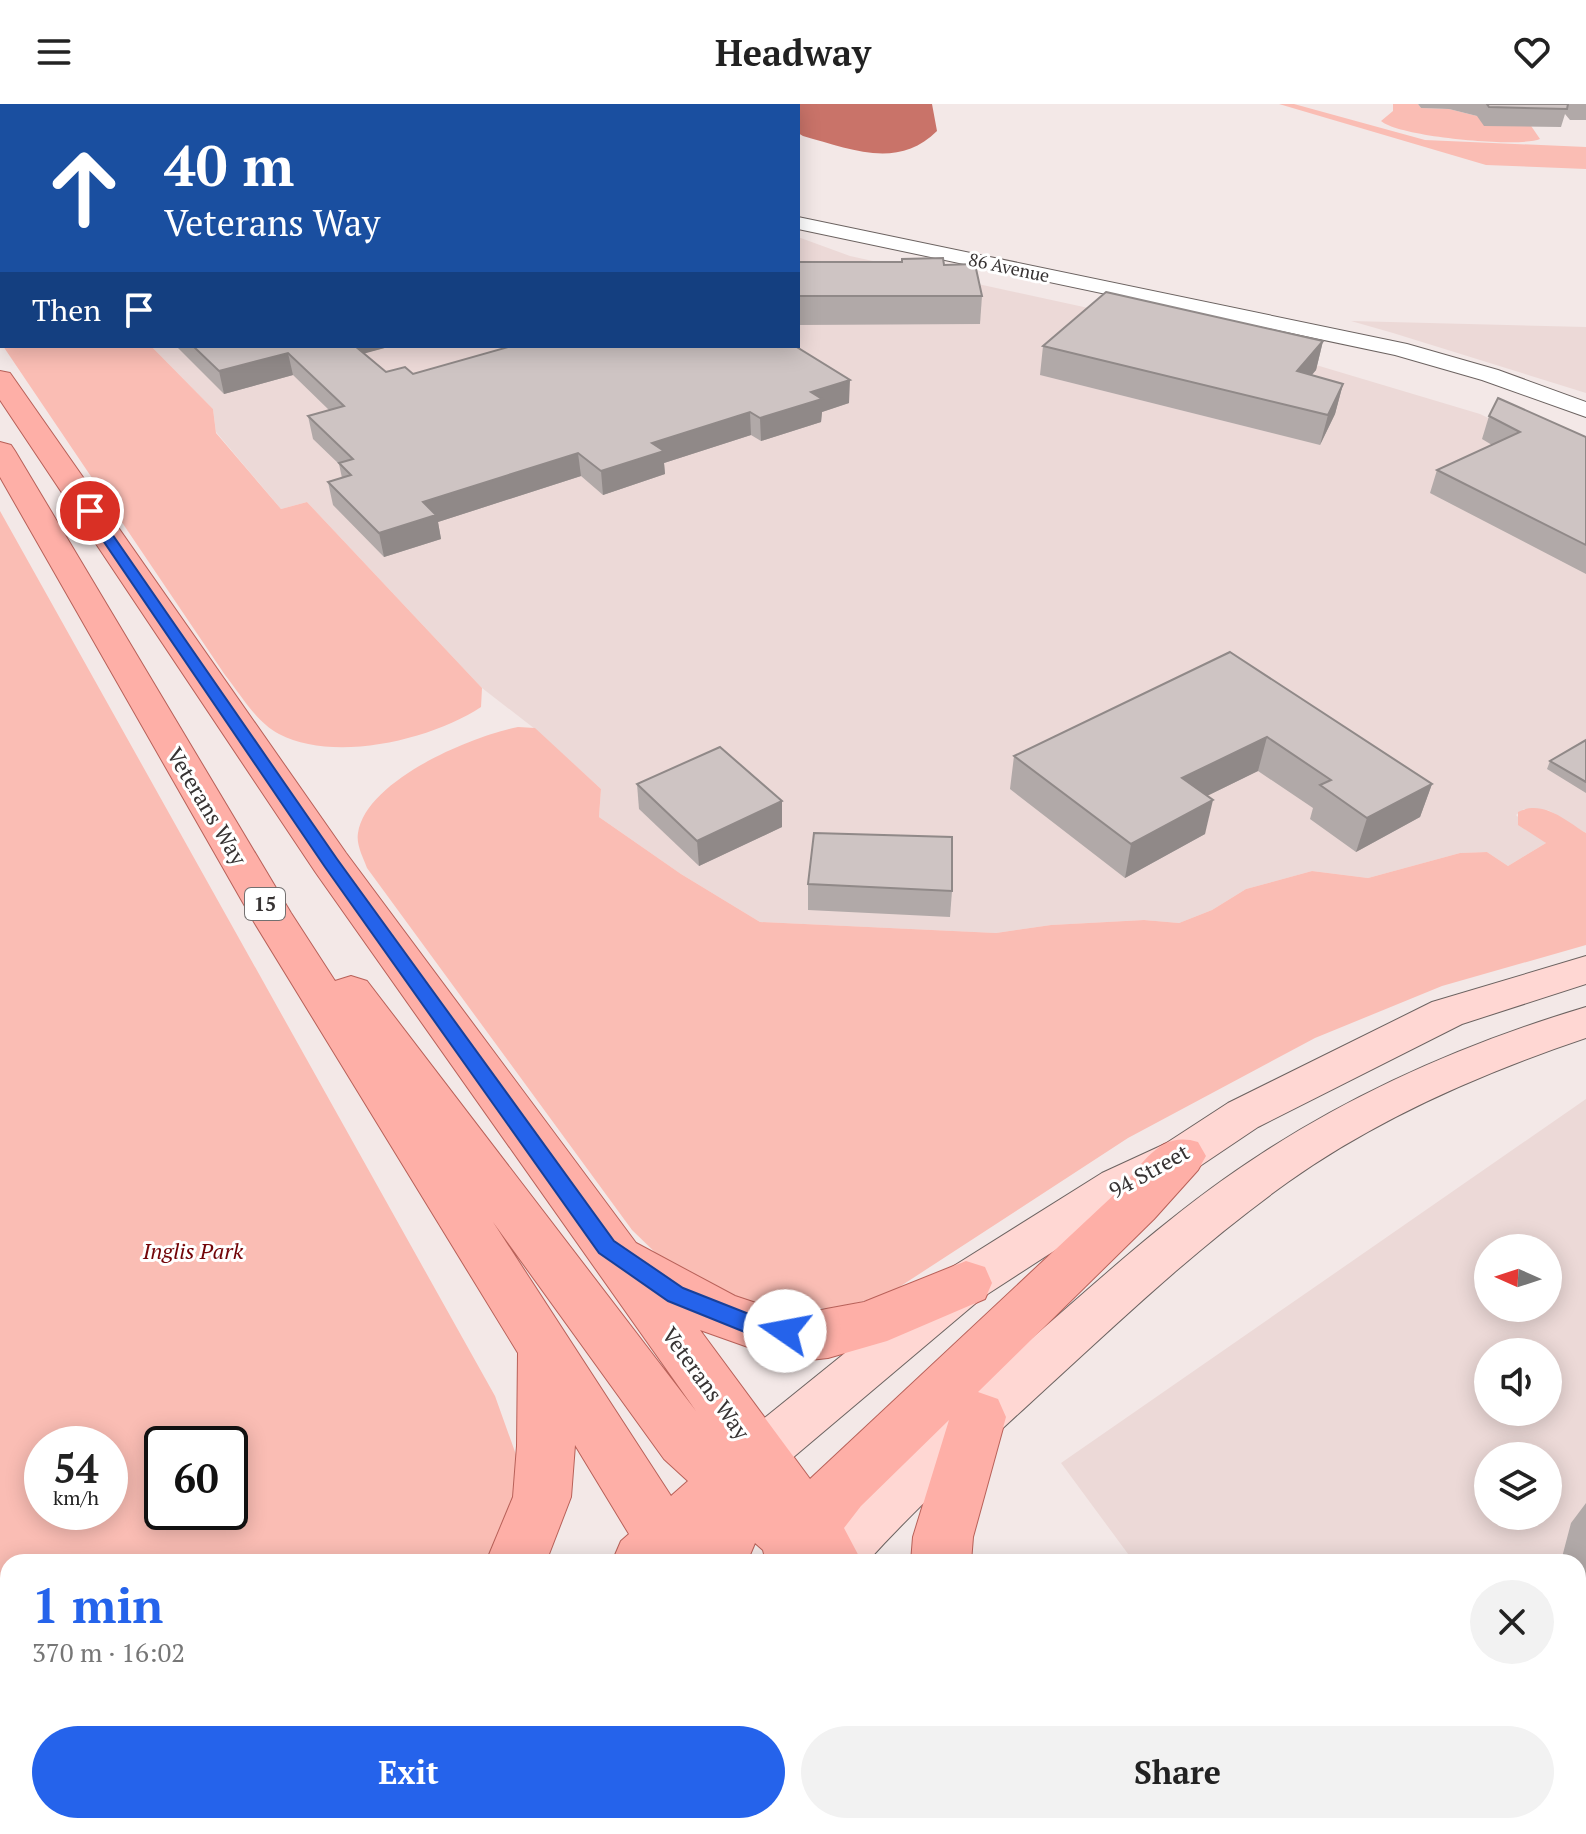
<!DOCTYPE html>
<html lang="en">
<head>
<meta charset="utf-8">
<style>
  body { margin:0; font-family:"PT Serif",serif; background:#f2f2f2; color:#222; height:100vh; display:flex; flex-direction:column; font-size:30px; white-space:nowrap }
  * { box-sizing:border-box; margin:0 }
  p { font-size:26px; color:#767676 }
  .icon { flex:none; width:44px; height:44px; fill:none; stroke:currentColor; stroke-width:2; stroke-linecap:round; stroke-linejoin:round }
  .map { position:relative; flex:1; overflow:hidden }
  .sheet { position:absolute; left:0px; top:1450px; width:1586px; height:280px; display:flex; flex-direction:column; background:#fff; border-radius:24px 24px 0 0; box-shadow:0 4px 20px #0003 }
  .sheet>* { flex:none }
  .banner { position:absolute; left:0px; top:0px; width:800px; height:244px; box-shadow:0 4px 20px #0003; background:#1a4fa0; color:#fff; overflow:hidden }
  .needle { width:52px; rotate:273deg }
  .tools { position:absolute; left:1474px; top:1130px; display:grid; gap:16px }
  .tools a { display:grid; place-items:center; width:88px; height:88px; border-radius:50%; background:#fff; box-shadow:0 4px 20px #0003; font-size:40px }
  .speed { position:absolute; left:24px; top:1322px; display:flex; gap:16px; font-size:40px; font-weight:700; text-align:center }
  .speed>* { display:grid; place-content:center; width:104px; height:104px; border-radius:50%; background:#fff; box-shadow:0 4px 20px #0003; line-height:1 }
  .speed small { font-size:20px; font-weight:400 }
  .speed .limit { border:4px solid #111; border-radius:12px; background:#fff; color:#111 }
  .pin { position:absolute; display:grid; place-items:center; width:68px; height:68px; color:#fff; margin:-34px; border:4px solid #fff; border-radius:50%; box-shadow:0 2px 8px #0007 }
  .me { position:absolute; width:88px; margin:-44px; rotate:282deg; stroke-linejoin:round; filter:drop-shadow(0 0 6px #0008) }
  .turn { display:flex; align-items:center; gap:28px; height:168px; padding:0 32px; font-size:36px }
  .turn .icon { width:104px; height:104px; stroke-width:2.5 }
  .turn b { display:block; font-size:56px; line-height:68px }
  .then { display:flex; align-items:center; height:76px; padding:0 32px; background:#0003; gap:16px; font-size:30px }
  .round { display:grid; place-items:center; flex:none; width:84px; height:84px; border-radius:42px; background:#f2f2f2 }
  .headline { display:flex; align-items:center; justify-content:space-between; height:136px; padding:0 32px }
  h1 { font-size:48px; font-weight:700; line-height:60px; color:#2563eb }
  .action { display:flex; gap:16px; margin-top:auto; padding:16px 32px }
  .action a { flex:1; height:92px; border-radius:48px; background:#2563eb; color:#fff; font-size:32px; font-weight:700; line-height:92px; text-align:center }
  .action a+a { background:#f2f2f2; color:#222 }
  header { display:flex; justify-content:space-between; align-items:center; height:104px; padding:0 32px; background:#fff; font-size:36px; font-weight:700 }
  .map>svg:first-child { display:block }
  .built { fill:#ecd9d7; fill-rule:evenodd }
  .green { fill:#fabdb4; fill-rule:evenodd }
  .water { fill:#c97369 }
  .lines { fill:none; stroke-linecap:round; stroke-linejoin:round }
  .minor-casing { stroke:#6c6361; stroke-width:2 }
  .tertiary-casing { stroke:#6c6361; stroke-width:2 }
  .secondary-casing { stroke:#6c6361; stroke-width:2 }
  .primary-casing { stroke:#b86159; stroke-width:2 }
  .minor { fill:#fff; fill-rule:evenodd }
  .tertiary { fill:#fff; fill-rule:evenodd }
  .secondary { fill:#ffd7d3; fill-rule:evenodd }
  .primary { fill:#feafa7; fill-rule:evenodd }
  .wall { fill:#b1a9a8 }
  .shaded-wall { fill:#908988 }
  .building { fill:#cec4c3; stroke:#908988; stroke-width:2 }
  .route { fill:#2563eb; stroke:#184099; stroke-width:2 }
  .labels { text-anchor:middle; stroke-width:6; stroke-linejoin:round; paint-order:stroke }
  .far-street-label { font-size:18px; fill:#373333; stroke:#fff }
  .shield { fill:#fff; stroke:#737070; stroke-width:2 }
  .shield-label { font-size:20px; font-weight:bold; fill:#373333 }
  .street-label { font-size:22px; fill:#373333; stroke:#fff }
  .park-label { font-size:22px; font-style:italic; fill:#730508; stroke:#fff }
</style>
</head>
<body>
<header><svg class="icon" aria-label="menu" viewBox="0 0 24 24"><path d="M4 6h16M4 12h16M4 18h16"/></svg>Headway<svg class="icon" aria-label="heart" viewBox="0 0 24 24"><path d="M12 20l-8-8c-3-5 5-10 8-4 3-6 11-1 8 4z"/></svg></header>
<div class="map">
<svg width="1586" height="1730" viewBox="0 0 1586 1730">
  <rect width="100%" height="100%" fill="#f3e8e7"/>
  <g class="built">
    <path d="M798,133l52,19 376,82 254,76 106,52v367l-38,-23 -24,-1 -8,6 30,28 -38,23 -21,-14 -27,1 -92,25 -56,-7 -66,18 -34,21 -33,13 -35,-3 -93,5 -55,8 -236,-11 -79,-48 -82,-57 2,-28 -66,-60 -53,-41 -175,-186 -26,7 -65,-77 -3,-23 -62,-63h647z"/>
    <path d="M1351,217l235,6v66l-193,-60z"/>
    <path d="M1586,995v735h-252l-6,-8h250v-264h-444l-73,-99zM1488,1144h60v60h-60zM1488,1248h60v60h-60zM1488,1352h60v60h-60z"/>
  </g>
  <g class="green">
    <path d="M1279,0h15l131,36 161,7v22l-100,-4z"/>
    <path d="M1393,0h25l3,4 28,1 28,7 48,1 15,22c-20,9 -141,-2 -159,-18l12,-10z"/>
    <path d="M3,242h148l62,63 3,24 65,76 26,-7 175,186 -1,19c-50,33 -147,56 -202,27 -23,-12 -38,-39 -54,-59z"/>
    <path d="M0,407l495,885 24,67 -11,70 -14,29h-486v264h232l-9,8h-231zM42,1340h68v68h-68zM162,1340h68v68h-68z"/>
    <path d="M518,623l17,1 66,61 -2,28 82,57 79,48 236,11 55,-8 93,-5 35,3 33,-13 34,-21 66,-18 56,7 92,-25 27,-1 21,14 38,-23 -28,-18v-13c25,-13 48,9 68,21v112l-144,41 -127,52 -187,100 -241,157 -52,13 -39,1 -53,-9 -78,-38 -33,-32 -265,-362c-4,-11 -11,-23 -9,-35 8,-53 114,-97 160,-106z"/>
  </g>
  <path class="water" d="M726,0h206l5,27c-39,39 -87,18 -134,5l-5,-3v-27z"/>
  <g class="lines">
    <g class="minor-casing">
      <g id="minor">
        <path d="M51,0h14l1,2h-14z"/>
        <rect x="0" y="65" width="2" height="8"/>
      </g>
    </g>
    <g class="tertiary-casing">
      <g id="tertiary">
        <path d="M534,0h16l1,2h-16z"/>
        <path d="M798,113l609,127 91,26 88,32v15l-104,-37 -87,-25 -597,-126z"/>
      </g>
    </g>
    <g class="secondary-casing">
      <g id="secondary">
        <path d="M1586,852v28l-124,40 -204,103 -61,41 -63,31 -151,98 -206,174 -18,7 -18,-7 -8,-17 8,-17 208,-168 153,-96 63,-29 63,-41 204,-101z"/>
        <path d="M1586,903v31c-104,35 -208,80 -298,144 -84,60 -159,130 -235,200 -63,58 -128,116 -186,180h-63l8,-20c66,-68 137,-131 209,-194 77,-67 153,-138 240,-194 100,-65 211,-113 325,-147z"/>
      </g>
    </g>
    <g class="primary-casing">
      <g id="primary">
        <path d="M0,267l10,2 336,480 290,390 99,53 27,9 48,7 54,-10 102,-41 19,6 7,16 -7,16 -98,42 -59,17 -18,2 -48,-8 -62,-22 110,149 308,-288c25,-27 42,-61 80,-49l8,14 -8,14 -44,49 -176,173 20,7 8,18 -33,120 -2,25h-60l2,-25 36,-117 -88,86 -17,22 18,34h-96l-3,-12 -8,-7 -8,19h-135l9,-21 8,-7 -54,-89 -4,52 -25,65h-60l27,-65 4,-51 1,-93 -264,-431 -254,-445v-35l11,3 4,6 276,462 44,68 16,-5 16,5 329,430 -380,-538 -316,-473zM493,1118l171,237 24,22 -17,15z"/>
        <path d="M298,1722h74l-4,8h-73z"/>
        <path d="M418,1722h73l-4,8h-72z"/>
        <path d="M510,1722h74l-4,8h-73z"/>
        <path d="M806,1722h70l3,8h-69z"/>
        <path d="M892,1722h70l3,8h-69z"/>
        <path d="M977,1722h71l3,8h-70z"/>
      </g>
    </g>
    <use href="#minor" class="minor"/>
    <use href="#tertiary" class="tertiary"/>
    <use href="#secondary" class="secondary"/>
    <use href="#primary" class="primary"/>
  </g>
  <g class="wall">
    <path d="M99,0h214l-10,2h-201z"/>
    <path d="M1418,0h168v16h-16l-5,-6 -4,13 -77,-1 -7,-10 -28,-7 -28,-1z"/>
    <path d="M798,158l146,3 38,31 -2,28 -182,1z"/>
    <path d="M1323,237l-7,29 -4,5 31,9 -8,30 -15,31 -280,-70 3,-29z"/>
    <path d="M176,242h216l-28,7 22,19 463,31 -27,9 -1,10 -60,19 -10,-6 -87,28 1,11 -62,21 -22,-19 -143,46 3,17 -57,18 -51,-52 -5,-23 14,-4 -3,-14 -26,-25 -5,-23 21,-6 -36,-35 -69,19z"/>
    <path d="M1489,312l97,21v137l-156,-81 7,-23 55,-25 -10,-6z"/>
    <path d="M1230,548l202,132 -12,33 -64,35 -46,-33 3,-11 -55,-37 -51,25 -2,38 -80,44 -115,-89 4,-33z"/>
    <path d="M1586,636v53l-39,-24 3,-8z"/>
    <path d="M637,680l145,17v26l-83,39 -60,-57z"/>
    <path d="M808,780l144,7 -2,26 -142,-7z"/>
    <path d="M1586,1399v83l-8,-8v-16h-16l-1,-1 10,-38z"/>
    <path d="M1586,1533v73l-8,-10v-55z"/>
  </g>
  <g class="shaded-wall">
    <path d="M229,0h84l-10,2h-74z"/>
    <path d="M2,31v16l-2,1v-16z"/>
    <path d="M1323,237l-7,29 -26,30 7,-29z"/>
    <path d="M345,242h47l-44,12z"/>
    <path d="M288,249l5,22 -69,19 -5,-23z"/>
    <path d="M850,276l-1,23 -27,9 -1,10 -60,19 -1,-23 51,-26z"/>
    <path d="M1343,280l-8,30 -15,31 8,-30z"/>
    <path d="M750,308l1,23 -87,28 1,11 -62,21 -2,-24 51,-28z"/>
    <path d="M578,349l3,23 -143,46 3,17 -57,18 -5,-24 44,-31z"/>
    <path d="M1267,633l-9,34 -84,41 8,-34z"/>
    <path d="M1432,680l-12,33 -64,35 11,-34z"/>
    <path d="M1213,696l-8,34 -80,44 6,-34z"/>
    <path d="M782,697v26l-83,39 -2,-25z"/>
  </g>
  <g class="building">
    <path d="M120,0h114l2,2h-113z"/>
    <path d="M354,0h131l4,2h-132z"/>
    <path d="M1487,0h81l-1,5 -78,-2z"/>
    <path d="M0,4h2v27l-2,1z"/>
    <path d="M943,154l1,7 31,-1 7,32h-184v-34h104v-3z"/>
    <path d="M1106,188l217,49 -26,30 46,13 -15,31 -285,-69z"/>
    <path d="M193,242h162l31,26 19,-5 8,7 99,-28h283l55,34 -39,12 11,7 -62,19 -10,-6 -98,31 12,8 -63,20 -23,-18 -155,49 13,13 -57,18 -51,-51 23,-7 -12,-12 14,-4 -45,-43 36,-10 -56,-53 -69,18z"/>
    <path d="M1498,294l88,39v108l-149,-75 83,-38 -31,-16z"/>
    <path d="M1230,548l202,132 -65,34 -47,-33 11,-5 -64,-43 -85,41 31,22 -82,44 -117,-88z"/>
    <path d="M1586,636v42l-36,-21z"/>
    <path d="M720,643l62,54 -85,40 -60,-57z"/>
    <path d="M814,729l138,4v54l-144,-7z"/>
    <path d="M1586,1533v16l-7,-9z"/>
  </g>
  <path class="route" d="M90,403l4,1 243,351 277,382 69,47 76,30 33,7 4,6 -4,7 -7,3 -28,-4 -89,-36 -69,-48 -274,-386 -242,-356z"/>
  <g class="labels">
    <g class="far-street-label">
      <text transform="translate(1009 164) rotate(12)" y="6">86 Avenue</text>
    </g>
    <rect class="shield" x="245" y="784" width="40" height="32" rx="6"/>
    <g class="shield-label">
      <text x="265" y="807">15</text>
    </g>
    <g class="street-label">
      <text transform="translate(207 702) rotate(59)" y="8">Veterans Way</text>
      <text transform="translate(1149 1067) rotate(-29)" y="8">94 Street</text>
      <text transform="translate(706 1279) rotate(54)" y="8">Veterans Way</text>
    </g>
    <g class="park-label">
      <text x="193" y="1155">Inglis Park</text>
    </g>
  </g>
</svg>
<div class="tools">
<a><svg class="needle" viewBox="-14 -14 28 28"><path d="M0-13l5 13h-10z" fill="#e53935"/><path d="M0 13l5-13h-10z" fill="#767676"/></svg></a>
<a><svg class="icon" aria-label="sound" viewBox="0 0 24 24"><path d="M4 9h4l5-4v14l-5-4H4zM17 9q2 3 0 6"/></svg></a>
<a><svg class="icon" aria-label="layers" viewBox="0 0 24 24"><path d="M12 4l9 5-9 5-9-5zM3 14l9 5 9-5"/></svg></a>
</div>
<div class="speed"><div>54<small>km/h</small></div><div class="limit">60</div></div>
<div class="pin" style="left:90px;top:407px;background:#d93025"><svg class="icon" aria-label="arrive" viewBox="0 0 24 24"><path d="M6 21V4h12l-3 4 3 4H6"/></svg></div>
<svg class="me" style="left:785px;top:1227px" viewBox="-20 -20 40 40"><circle r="19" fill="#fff"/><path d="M0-13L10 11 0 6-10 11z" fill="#2563eb"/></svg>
<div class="banner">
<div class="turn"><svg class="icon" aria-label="ahead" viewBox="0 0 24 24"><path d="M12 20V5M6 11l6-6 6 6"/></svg><div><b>40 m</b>Veterans Way</div></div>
<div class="then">Then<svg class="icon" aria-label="arrive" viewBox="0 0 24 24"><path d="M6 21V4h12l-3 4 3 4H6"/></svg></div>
</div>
<section class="sheet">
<div class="headline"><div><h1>1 min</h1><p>370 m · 16:02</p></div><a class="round"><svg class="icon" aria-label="close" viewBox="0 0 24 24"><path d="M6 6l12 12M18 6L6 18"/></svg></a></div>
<div class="action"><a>Exit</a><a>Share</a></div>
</section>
</div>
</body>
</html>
